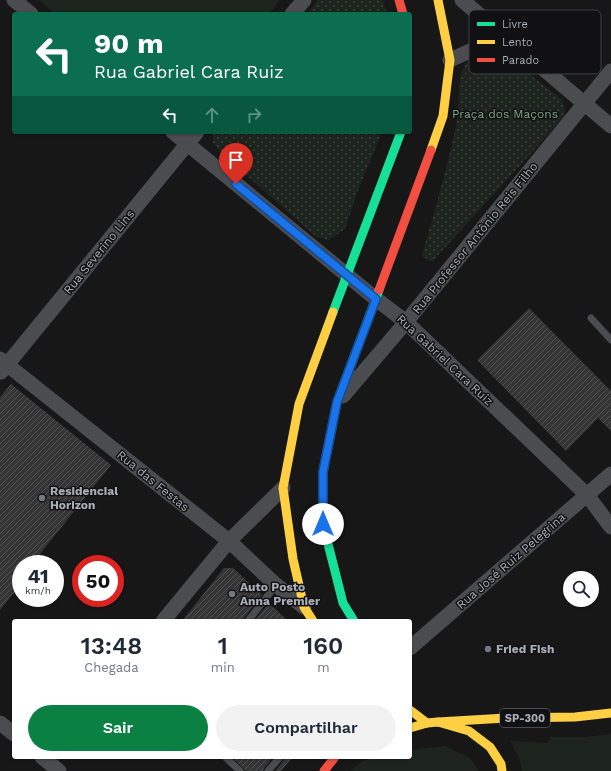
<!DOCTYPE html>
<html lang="pt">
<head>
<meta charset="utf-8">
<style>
  body { margin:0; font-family:"Work Sans",sans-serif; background:#f2f2f3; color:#1f2937; height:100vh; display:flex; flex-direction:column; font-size:15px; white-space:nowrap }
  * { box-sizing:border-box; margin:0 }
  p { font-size:13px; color:#747a83 }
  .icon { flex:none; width:22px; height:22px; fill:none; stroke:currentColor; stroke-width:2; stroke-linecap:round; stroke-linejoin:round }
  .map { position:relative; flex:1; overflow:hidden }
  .sheet { position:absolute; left:12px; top:619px; width:400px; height:140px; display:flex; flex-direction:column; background:#fff; border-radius:4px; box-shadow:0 1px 3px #0004 }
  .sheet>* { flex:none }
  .banner { position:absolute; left:12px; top:12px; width:400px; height:122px; border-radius:4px; box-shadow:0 1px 3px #0004; background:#0b6e4f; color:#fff; overflow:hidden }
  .fabs { position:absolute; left:563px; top:571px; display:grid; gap:8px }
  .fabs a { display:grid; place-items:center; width:36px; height:36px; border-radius:50%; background:#fff; box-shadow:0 1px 3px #0004; font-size:20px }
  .speed { position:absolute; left:12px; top:555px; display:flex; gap:8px; font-size:20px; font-weight:700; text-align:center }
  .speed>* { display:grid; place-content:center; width:52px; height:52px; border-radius:50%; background:#fff; box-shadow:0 1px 3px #0004; line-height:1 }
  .speed small { font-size:10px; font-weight:400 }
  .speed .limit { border:6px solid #d22; background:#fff; color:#111 }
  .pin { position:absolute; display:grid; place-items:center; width:34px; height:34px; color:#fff; margin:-41px -17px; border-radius:50% 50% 50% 0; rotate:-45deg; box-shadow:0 0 4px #0007 }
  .pin .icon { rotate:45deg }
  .me { position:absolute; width:44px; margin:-22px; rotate:0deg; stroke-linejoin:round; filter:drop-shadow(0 0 3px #0008) }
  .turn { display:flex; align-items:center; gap:14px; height:84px; padding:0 16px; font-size:18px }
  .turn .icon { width:52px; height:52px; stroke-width:2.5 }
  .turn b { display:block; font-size:28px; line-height:34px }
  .lanes { display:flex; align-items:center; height:38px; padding:0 16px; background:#0003; justify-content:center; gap:20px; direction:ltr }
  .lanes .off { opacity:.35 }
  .eta { display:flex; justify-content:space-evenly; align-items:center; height:68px; text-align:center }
  .eta b { font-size:24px; font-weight:600; line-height:28px }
  .primary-button { display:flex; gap:8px; margin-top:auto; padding:8px 16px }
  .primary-button a { flex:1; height:46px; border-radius:24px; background:#0b8043; color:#fff; font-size:16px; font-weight:600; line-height:46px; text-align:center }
  .primary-button a+a { background:#f2f2f3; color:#1f2937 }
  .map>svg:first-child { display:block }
  .grass { fill:#1d241e }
  .park { fill:url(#park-dots) }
  .building { fill:url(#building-hatch) }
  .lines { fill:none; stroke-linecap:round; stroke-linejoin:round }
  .lane { stroke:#4b4c50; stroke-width:7 }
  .street { stroke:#4b4c50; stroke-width:15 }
  .fast { stroke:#16e098; stroke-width:9 }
  .slow { stroke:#ffcf43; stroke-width:9 }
  .jam { stroke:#f24e42; stroke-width:9 }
  .route-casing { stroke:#114b97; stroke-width:10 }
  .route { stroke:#1a73e8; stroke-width:7 }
  .poi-dot { fill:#757880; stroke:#111113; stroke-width:1.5 }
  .labels { text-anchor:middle; stroke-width:3; stroke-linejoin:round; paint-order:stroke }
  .shield { fill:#111113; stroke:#7b7e86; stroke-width:1 }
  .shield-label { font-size:11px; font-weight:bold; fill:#a8adb8 }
  .park-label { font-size:12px; fill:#7fa381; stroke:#111113 }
  .street-label { font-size:12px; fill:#a8adb8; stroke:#111113 }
  .poi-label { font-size:12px; font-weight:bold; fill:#a8adb8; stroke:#111113; text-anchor:start }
  .key { fill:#111113; stroke:#3e4045; stroke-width:1 }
  .key-label { font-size:11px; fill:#a8adb8 }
</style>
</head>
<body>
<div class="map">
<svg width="611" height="771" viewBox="0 0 611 771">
  <defs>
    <pattern id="park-dots" width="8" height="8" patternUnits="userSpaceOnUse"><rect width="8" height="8" fill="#1d241e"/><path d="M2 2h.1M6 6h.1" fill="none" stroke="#3b413d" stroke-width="1.8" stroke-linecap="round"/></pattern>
    <pattern id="building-hatch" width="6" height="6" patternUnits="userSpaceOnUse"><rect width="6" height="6" fill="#353536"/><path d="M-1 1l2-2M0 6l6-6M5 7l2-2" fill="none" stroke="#4f5051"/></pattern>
  </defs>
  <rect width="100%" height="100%" fill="#171717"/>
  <g class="grass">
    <path d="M39,0h241l-11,14h-213z"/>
    <path d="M611,734v37h-89l-3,-13 -9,-17 38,2 3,-6h34z"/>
    <path d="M445,746l25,12 9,13h-128c14,-18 39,-14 59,-14v-7z"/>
  </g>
  <g class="park">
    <path d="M318,0h65l4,14h-80z"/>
    <path d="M486,51h11l9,4 56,45c3,6 4,10 2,17l-132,145 -10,-6c12,-45 26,-90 35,-135 4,-18 -1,-38 7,-54 5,-9 14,-13 22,-16z"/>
    <path d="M213,132h169l-25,61 -12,36 -16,11 -12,-3 -3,-2 -93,-82 -8,-10z"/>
  </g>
  <g class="building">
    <path d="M529,308l82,83v40l-13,-13 -32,33 -89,-91z"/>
    <path d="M11,384l100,81 -79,99h-11v20l-21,26v-213z"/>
    <path d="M224,568h9l29,27 -18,23 -1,3h-61z"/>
    <path d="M269,603l19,18h-34z"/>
    <path d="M232,757h41l-9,11 -1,3h-17z"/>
    <path d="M285,757h8l-12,14h-6l9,-11z"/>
  </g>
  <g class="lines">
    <g class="lane">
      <path d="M591,318l20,22"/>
      <path d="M248,621l28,-36"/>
      <path d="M225,757l15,14"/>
      <path d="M268,771l12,-14"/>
    </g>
    <g class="street">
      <path d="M14,0l17,14"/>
      <path d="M462,0l149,126"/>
      <path d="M292,14l12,-14"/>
      <path d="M450,60l53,-24"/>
      <path d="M173,132l203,167 30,23 181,173 24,32"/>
      <path d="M0,359l229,182 47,44 28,22"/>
      <path d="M1,372l196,-240"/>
      <path d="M343,396l63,-74 205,-251"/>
      <path d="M163,621l66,-80 54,-53"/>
      <path d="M410,648l201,-174"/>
      <path d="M0,723l14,11"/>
      <path d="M42,757l17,14"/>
    </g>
    <g class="fast">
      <path d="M333,312l68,-180"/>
      <path d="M354,621l-11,-18 -20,-79v-52l14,-70 42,-112"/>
    </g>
    <g class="slow">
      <path d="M431,150l12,-34 7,-56 -12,-60"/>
      <path d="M313,621l-9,-14 -11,-48 -10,-71 16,-84 34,-92"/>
      <path d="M410,710l17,13"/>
      <path d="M438,722l68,-4 69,-1 36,-4"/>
      <path d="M410,728l17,-5 11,-1 31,9 21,16 11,17 1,7"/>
    </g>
    <g class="jam">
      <path d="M399,0l4,14"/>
      <path d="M379,290l52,-140"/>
      <path d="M324,771l11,-14"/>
    </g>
  </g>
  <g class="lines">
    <g class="route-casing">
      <path id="route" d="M236,184l140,115 -39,103 -14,70v52"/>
    </g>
    <use href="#route" class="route"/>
  </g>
  <g class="poi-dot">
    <circle cx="42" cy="498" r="4"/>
    <circle cx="232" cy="594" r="4"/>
    <circle cx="488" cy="649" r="4"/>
  </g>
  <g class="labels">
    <rect class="shield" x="500" y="709" width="50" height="18" rx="3"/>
    <g class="shield-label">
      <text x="525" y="722">SP-300</text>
    </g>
    <g class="park-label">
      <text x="505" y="118">Praça dos Maçons</text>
    </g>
    <g class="street-label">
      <text transform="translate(475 238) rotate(-51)" y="4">Rua Professor Antônio Reis Filho</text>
      <text transform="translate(99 252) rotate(-51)" y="4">Rua Severino Lins</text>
      <text transform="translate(445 360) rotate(43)" y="4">Rua Gabriel Cara Ruiz</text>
      <text transform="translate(153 481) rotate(39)" y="4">Rua das Festas</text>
      <text transform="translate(511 561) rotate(-41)" y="4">Rua José Ruiz Pelegrina</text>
    </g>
    <g class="poi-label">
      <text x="50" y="495">Residencial<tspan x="50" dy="14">Horizon</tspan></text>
      <text x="240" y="591">Auto Posto<tspan x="240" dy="14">Anna Premier</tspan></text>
      <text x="496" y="653">Fried Fish</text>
    </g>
  </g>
  <rect x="469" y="10" width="132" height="64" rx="6" class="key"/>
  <rect x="477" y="22" width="18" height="4" fill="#16e098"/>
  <rect x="477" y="40" width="18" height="4" fill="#ffcf43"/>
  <rect x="477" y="58" width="18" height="4" fill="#f24e42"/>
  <g class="key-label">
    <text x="502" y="28">Livre</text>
    <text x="502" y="46">Lento</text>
    <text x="502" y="64">Parado</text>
  </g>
</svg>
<div class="fabs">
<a><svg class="icon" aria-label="search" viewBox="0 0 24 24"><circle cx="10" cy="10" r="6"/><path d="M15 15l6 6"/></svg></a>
</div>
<div class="speed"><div>41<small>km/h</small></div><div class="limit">50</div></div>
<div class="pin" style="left:236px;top:184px;background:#d93025"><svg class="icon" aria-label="arrive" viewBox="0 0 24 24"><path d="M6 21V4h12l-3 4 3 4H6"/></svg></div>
<svg class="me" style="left:323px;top:524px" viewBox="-20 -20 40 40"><circle r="19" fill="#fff"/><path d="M0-13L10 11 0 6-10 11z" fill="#1a73e8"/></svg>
<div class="banner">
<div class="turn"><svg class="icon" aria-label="left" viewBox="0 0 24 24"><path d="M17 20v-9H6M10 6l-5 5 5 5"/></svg><div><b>90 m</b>Rua Gabriel Cara Ruiz</div></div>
<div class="lanes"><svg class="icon" aria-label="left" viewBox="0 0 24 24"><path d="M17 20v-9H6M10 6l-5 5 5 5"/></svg><svg class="icon off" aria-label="ahead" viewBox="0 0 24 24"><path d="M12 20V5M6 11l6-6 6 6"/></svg><svg class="icon off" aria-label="right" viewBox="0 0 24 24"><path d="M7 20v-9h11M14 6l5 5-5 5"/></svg></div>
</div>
<section class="sheet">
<div class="eta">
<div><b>13:48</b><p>Chegada</p></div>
<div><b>1</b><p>min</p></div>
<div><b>160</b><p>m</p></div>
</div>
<div class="primary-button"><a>Sair</a><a>Compartilhar</a></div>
</section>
</div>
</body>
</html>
